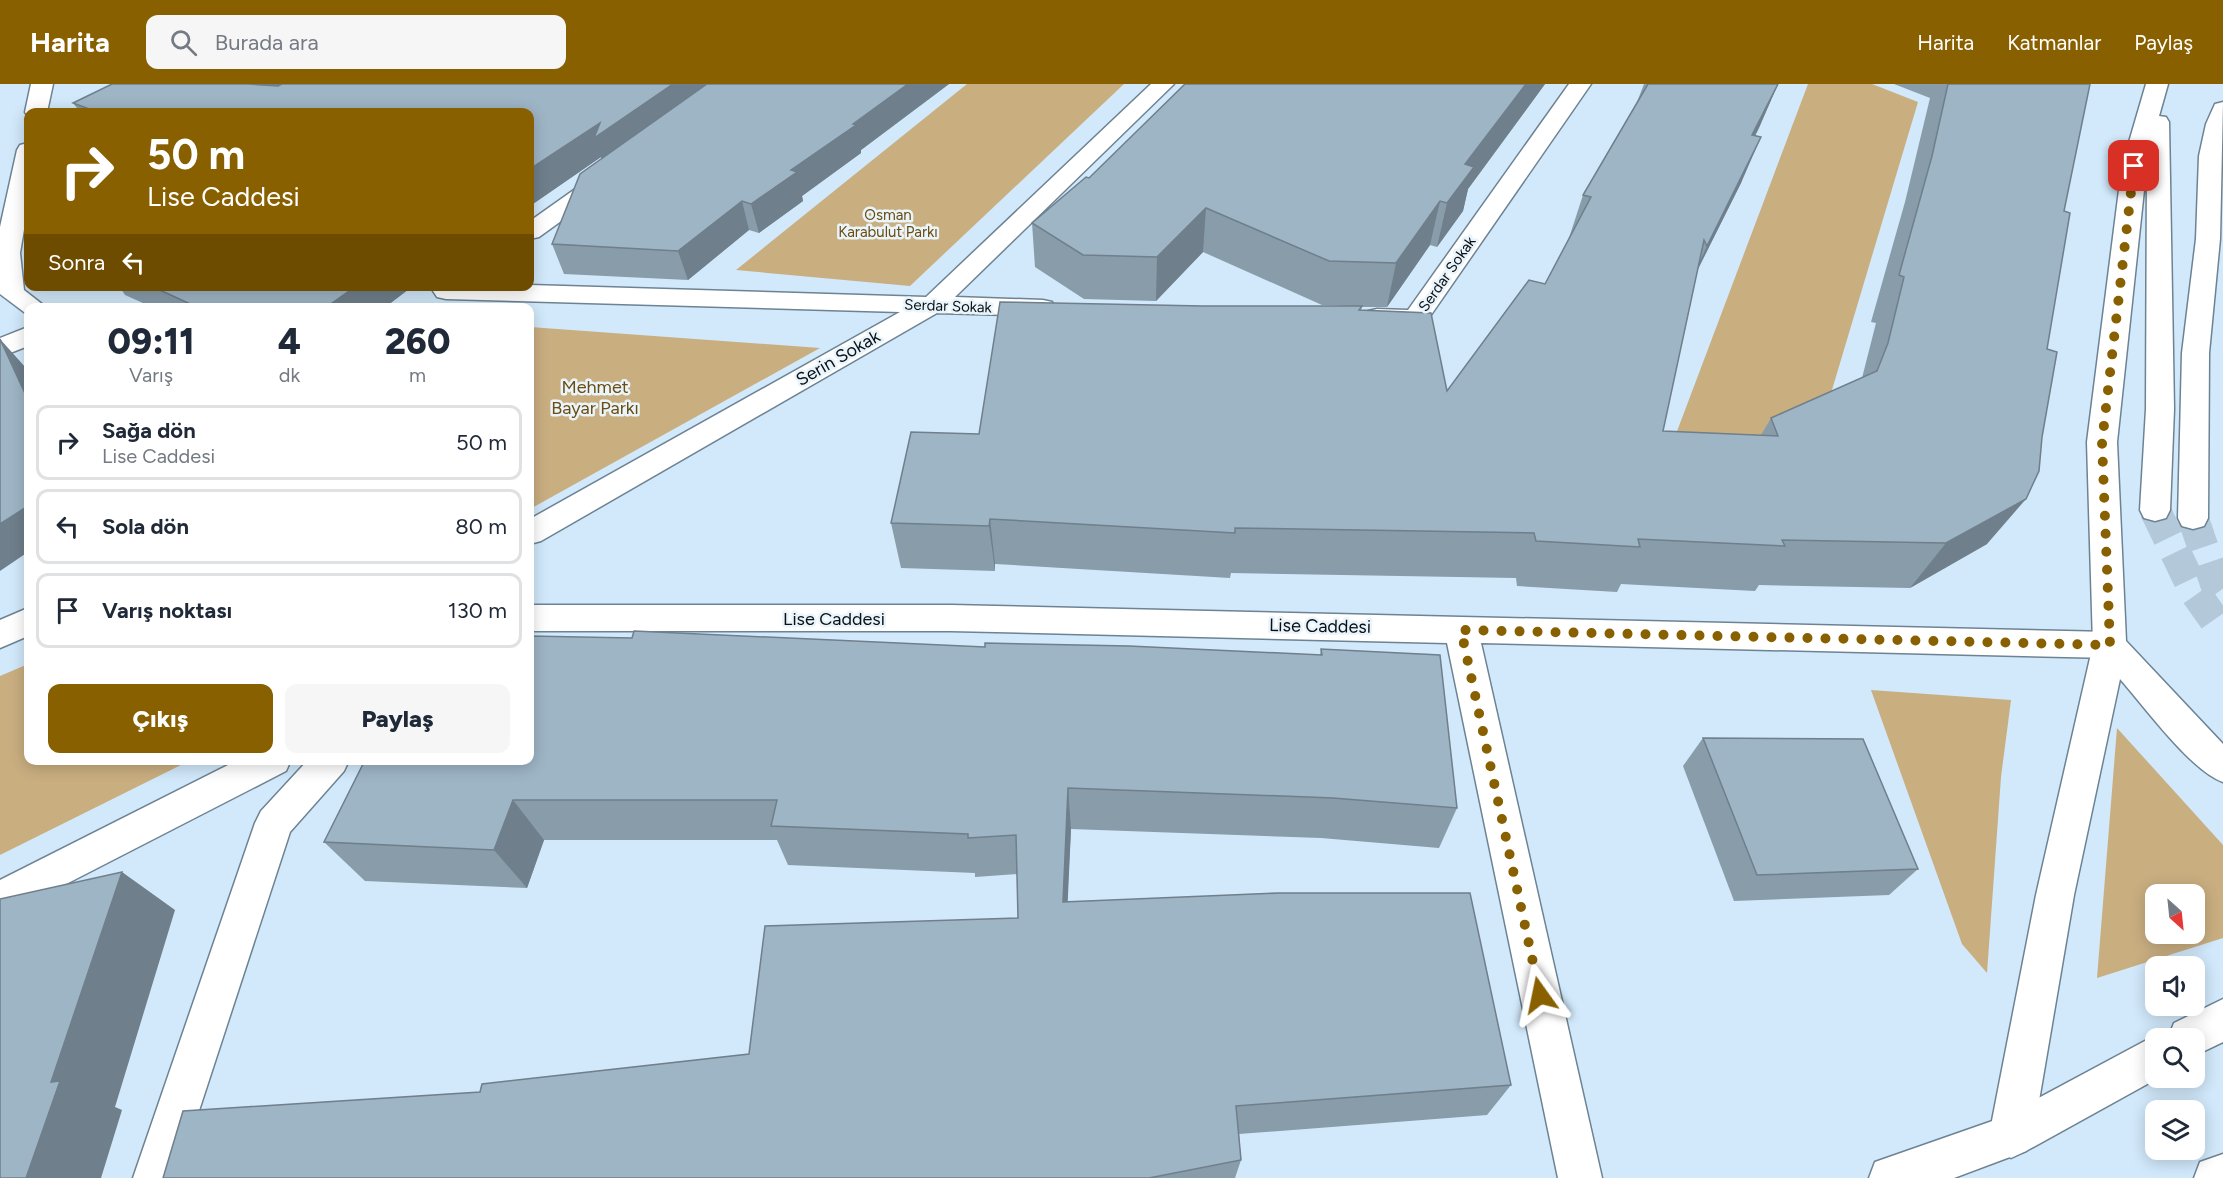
<!DOCTYPE html>
<html lang="tr">
<head>
<meta charset="utf-8">
<style>
  body { margin:0; font-family:Figtree,sans-serif; background:#f6f6f7; color:#1f2937; height:100vh; display:flex; flex-direction:column; font-size:22px; white-space:nowrap }
  * { box-sizing:border-box; margin:0 }
  p { font-size:20px; color:#747a83 }
  .icon { flex:none; width:33px; height:33px; fill:none; stroke:currentColor; stroke-width:2; stroke-linecap:round; stroke-linejoin:round }
  .map { position:relative; flex:1; overflow:hidden }
  .panel { position:absolute; left:24px; top:219px; width:510px; height:462px; display:flex; flex-direction:column; background:#fff; border-radius:12px; box-shadow:0 3px 15px #0003 }
  .panel>* { flex:none }
  .top-card { position:absolute; left:24px; top:24px; width:510px; height:183px; border-radius:12px; box-shadow:0 3px 15px #0003; background:#896000; color:#fff; overflow:hidden }
  .needle { width:39px; rotate:153deg }
  .tools { position:absolute; left:2145px; top:800px; display:grid; gap:12px }
  .tools a { display:grid; place-items:center; width:60px; height:60px; border-radius:12px; background:#fff; box-shadow:0 3px 15px #0003; font-size:30px }
  .pin { position:absolute; display:grid; place-items:center; width:51px; height:51px; color:#fff; margin:-26px; border-radius:12px; box-shadow:0 3px 9px #0006 }
  .me { position:absolute; width:66px; margin:-33px; rotate:348deg; stroke-linejoin:round; filter:drop-shadow(0 0 4px #0008) }
  .turn { display:flex; align-items:center; gap:21px; height:126px; padding:0 24px; font-size:27px }
  .turn .icon { width:78px; height:78px; stroke-width:2.5 }
  .turn b { display:block; font-size:42px; line-height:51px }
  .then { display:flex; align-items:center; height:57px; padding:0 24px; background:#0003; gap:12px; font-size:22px }
  .eta { display:flex; justify-content:space-evenly; align-items:center; height:102px; text-align:center }
  .eta b { font-size:36px; font-weight:800; line-height:42px }
  .cta { display:flex; gap:12px; margin-top:auto; padding:12px 24px }
  .cta a { flex:1; height:69px; border-radius:12px; background:#896000; color:#fff; font-size:24px; font-weight:800; line-height:69px; text-align:center }
  .cta a+a { background:#f6f6f7; color:#1f2937 }
  ul { padding:0; list-style:none }
  li { display:flex; align-items:center; gap:18px; height:75px; margin:0 12px 9px; padding:0 12px; border:3px solid #e0e1e3; border-radius:12px }
  li div { flex:1 }
  li b { display:block; font-size:22px }
  li em { font-style:normal }
  header { display:flex; align-items:center; gap:36px; box-sizing:border-box; height:84px; padding:0 30px; background:#896000; color:#fff }
  header strong { font-size:28px }
  nav { display:flex; gap:33px; margin-inline-start:auto; font-size:21px }
  .search { width:420px; height:54px; background:#f6f6f7; display:flex; align-items:center; gap:15px; box-sizing:border-box; padding:0 21px; border-radius:12px; color:#747a83; font-size:22px }
  .map>svg:first-child { display:block }
  .green { fill:#c9ae80; fill-rule:evenodd }
  .lines { fill:none; stroke-linecap:round; stroke-linejoin:round }
  .secondary-tunnel { stroke:#b3c9d9; stroke-width:31; stroke-dasharray:31 16; stroke-linecap:butt }
  .street-casing { stroke:#6d8393; stroke-width:3 }
  .secondary-casing { stroke:#6d8393; stroke-width:3 }
  .primary-casing { stroke:#6d8393; stroke-width:3 }
  .street { fill:#fff; fill-rule:evenodd }
  .secondary { fill:#fff; fill-rule:evenodd }
  .primary { fill:#fff; fill-rule:evenodd }
  .wall { fill:#889caa }
  .shaded-wall { fill:#6f7f8b }
  .building { fill:#9eb5c6; stroke:#6f7f8b; stroke-width:1.5 }
  .route { stroke:#896000; stroke-width:10; stroke-dasharray:0 18 }
  .labels { text-anchor:middle; stroke-width:5; stroke-linejoin:round; paint-order:stroke }
  .far-park-label { font-size:15px; fill:#6b4d11; stroke:#eaf4fb }
  .far-street-label { font-size:15px; fill:#091117; stroke:#eaf4fb }
  .street-label { font-size:18px; fill:#091117; stroke:#eaf4fb }
  .park-label { font-size:18px; fill:#6b4d11; stroke:#eaf4fb }
</style>
</head>
<body>
<header>
<strong>Harita</strong>
<div class="search"><svg class="icon" aria-label="search" viewBox="0 0 24 24"><circle cx="10" cy="10" r="6"/><path d="M15 15l6 6"/></svg>Burada ara</div>
<nav><a>Harita</a><a>Katmanlar</a><a>Paylaş</a></nav>
</header>
<div class="map">
<svg width="2223" height="1094" viewBox="0 0 2223 1094">
  <rect width="100%" height="100%" fill="#d1e9fb"/>
  <g class="green">
    <path d="M967,0h157l-214,202 -174,-16z"/>
    <path d="M1808,0h64l46,18 -95,318 -83,32 -64,-18z"/>
    <path d="M530,243l290,21 -290,161z"/>
    <path d="M28,580v96l161,1 -189,94v-179z"/>
    <path d="M1871,606l140,10 -10,77 -14,196 -25,-29z"/>
    <path d="M2117,644l106,117v93l-126,40zM2156,810h38v39h-38z"/>
  </g>
  <g class="lines">
    <g class="secondary-tunnel">
      <path d="M2155,426l39,81 29,41"/>
      <path d="M2193,434l24,70 6,8"/>
    </g>
    <g class="street-casing">
      <g id="street">
        <path d="M31,0h22l-6,28h-19v5l-3,-5z"/>
        <path d="M1151,0h23l-219,213 88,3 9,2 4,6 -4,6 -9,2 -106,-3 -396,228 -11,3v-25l370,-207 -454,-13 -9,-2 -4,-6 3,-5 94,-1 396,12z"/>
        <path d="M1569,0h22l-167,241 -9,2 -47,-4 -4,-6 4,-6 9,-2 31,1z"/>
        <path d="M28,59v63l-8,47 4,37 23,18h-19v7l-28,-21v-67l17,-77 3,-5z"/>
        <path d="M603,89l8,2 4,5 -4,5 -72,52 -9,2v-18l65,-46z"/>
        <path d="M28,243v19l-28,11v-19z"/>
        <path d="M530,521h421l1159,27 12,4 5,9 -5,9 -12,4 -629,-15 121,535h-44l-111,-535 -496,-12h-421z"/>
        <path d="M28,524v28l-28,12v-28z"/>
        <path d="M238,676h53l-5,11 -286,147v-38z"/>
        <path d="M308,676h41l-5,11 -54,61 -113,346h-44l122,-355 6,-12z"/>
      </g>
    </g>
    <g class="secondary-casing">
      <g id="secondary">
        <path d="M2146,0h22l-9,32 7,1 3,5 5,287 -4,101 -4,8 -11,3 -11,-3 -4,-8 6,-101 1,-247 -30,280 9,199 97,103v38c-32,-11 -79,-76 -103,-103l-46,216 -41,241 -7,15 -15,7 -15,-7 -7,-15 47,-241 57,-250 -6,-203 35,-276z"/>
        <path d="M2223,18l-3,137 -11,114 -1,165 -4,8 -11,3 -11,-3 -4,-8 4,-165 14,-114 3,-83 7,-32 9,-20z"/>
      </g>
    </g>
    <g class="primary-casing">
      <g id="primary">
        <path d="M2223,915v43l-29,14v-18h-26l6,-15z"/>
        <path d="M2156,951l7,3h-7v39h4l-134,74 -72,27h-85l6,-16 126,-44z"/>
        <path d="M2223,1070v24h-29l6,-16z"/>
      </g>
    </g>
    <use href="#street" class="street"/>
    <use href="#secondary" class="secondary"/>
    <use href="#primary" class="primary"/>
  </g>
  <g class="wall">
    <path d="M112,0h837l-88,66v3l-59,43 1,5 -44,32 -10,-3 -61,50 -124,-6 -12,-30 28,-70 21,-15v-2l-71,49v-94h-450l-7,-9z"/>
    <path d="M1185,0h360l-77,105 -5,22 -26,36 -7,-2 -43,62h-25l-1,3 86,81 98,-107 23,-43 15,-46 54,-93 7,-18h134l-23,52 -14,47 -43,86 -35,162 98,4 10,-17 91,-40 14,-55 -5,-1 34,-120 25,-104 -36,-14h196l-103,460 -77,44 -151,-3 -4,6 -134,-7 -4,8 -100,-6 -1,-8 -285,-5 -1,5 -235,-14v7l-94,-3 -10,-45 88,-89 224,-128h148l-29,-1 -119,-53 -47,49 -72,-2 -49,-32 -3,-44 57,-45z"/>
    <path d="M119,202h294l-29,22h-230l-29,-13z"/>
    <path d="M985,563l335,8 1,-6 136,159 -18,40 -118,-10 -250,-9 -4,73 444,183 -24,30 -248,19 2,26 -6,18h-1072l317,-86 269,-38 269,-136 -1,-44 -42,3v-4l-187,-8 -11,-25h-233l-17,48 -162,-7 -41,-39z"/>
    <path d="M1703,654l215,131 -29,26 -155,6 -51,-135z"/>
  </g>
  <g class="shaded-wall">
    <path d="M248,0h62l-42,21z"/>
    <path d="M673,0h49l-118,83 -3,-10 -71,49v-37l70,-46z"/>
    <path d="M908,0h41l-88,66v3l-59,43 1,5 -44,32 -8,-29 40,-34z"/>
    <path d="M1526,0h19l-77,105 -5,22 -26,36 10,-44 18,-39z"/>
    <path d="M1778,0l-19,44 -27,53 20,-46z"/>
    <path d="M1761,53l-20,46 -55,110 21,-47z"/>
    <path d="M742,117l7,29 -61,50 -10,-29z"/>
    <path d="M1440,117l-10,44 -43,62 9,-44z"/>
    <path d="M1206,124l-3,44 -47,49 1,-44z"/>
    <path d="M356,202h57l-29,22h-59z"/>
    <path d="M0,255l26,29 2,6v26z"/>
    <path d="M2026,415l-39,45 -77,44 36,-45z"/>
    <path d="M28,422v46l-28,19v-47z"/>
    <path d="M990,435l5,45v7l-6,-45z"/>
    <path d="M1068,704l3,41 -5,110 -3,-37z"/>
    <path d="M513,716l31,40 -17,48 -33,-38z"/>
    <path d="M122,788l53,38 -60,197 7,3 -21,68h-75l25,-96z"/>
  </g>
  <g class="building">
    <path d="M112,0h136l30,2 4,-2h391l-79,54 6,-15 -70,46v-57h-433l-24,-9z"/>
    <path d="M707,0h201l-55,40 3,1 -65,45 6,2 -46,32 -9,-3 -64,50 -126,-7 28,-70z"/>
    <path d="M1185,0h341l-61,80 9,3 -27,36 -7,-2 -44,62 -67,-2 -123,-53 -49,49 -74,-2 -51,-32 54,-46 3,1z"/>
    <path d="M1648,0h130l-26,51 9,2 -54,109 -3,-6 -41,191 115,5 -7,-18 106,-47 11,-28 16,-66 -5,-2 33,-119 16,-72h142l-26,127 6,2 -23,136 10,3 -15,85 -3,34 -13,28 -80,44 -164,-3 3,6 -147,-7 2,8 -104,-6 -2,-8 -299,-5v5l-245,-14 -1,7 -98,-3 20,-91 68,2 21,-132 203,4h159l-3,4 72,3 16,78 82,-111 16,4 46,-87 -8,-2z"/>
    <path d="M151,202h205l-31,22h-126z"/>
    <path d="M0,255l28,61v106l-28,18z"/>
    <path d="M634,547l351,16v-4l144,3 193,9 -1,-6 119,6 17,153 -124,-10 -265,-10 -5,114 216,-9h191l41,192 -275,21 5,54 -92,18h-986l20,-67 297,-19 2,-8 267,-30 16,-128 253,-8 -2,-83 -48,3v-4l-197,-8 6,-26h-264l-19,50 -170,-8 41,-82h165v-124l102,2z"/>
    <path d="M1703,654l160,1 55,130 -161,6z"/>
    <path d="M122,788l-71,210 9,-1 -34,97h-26v-279z"/>
  </g>
  <g class="lines">
    <path class="route" d="M1540,911l-79,-365 649,15 -8,-203 32,-276"/>
  </g>
  <g class="labels">
    <g class="far-park-label">
      <text x="888" y="136">Osman<tspan x="888" dy="17">Karabulut Parkı</tspan></text>
    </g>
    <g class="far-street-label">
      <text transform="translate(1447 190) rotate(-55)" y="5">Serdar Sokak</text>
      <text transform="translate(948 222) rotate(2)" y="5">Serdar Sokak</text>
    </g>
    <g class="street-label">
      <text transform="translate(838 274) rotate(-30)" y="6">Serin Sokak</text>
      <text x="834" y="541">Lise Caddesi</text>
      <text transform="translate(1320 542) rotate(1)" y="6">Lise Caddesi</text>
    </g>
    <g class="park-label">
      <text x="595" y="309">Mehmet<tspan x="595" dy="21">Bayar Parkı</tspan></text>
    </g>
  </g>
</svg>
<div class="tools">
<a><svg class="needle" viewBox="-14 -14 28 28"><path d="M0-13l5 13h-10z" fill="#e53935"/><path d="M0 13l5-13h-10z" fill="#747a83"/></svg></a>
<a><svg class="icon" aria-label="sound" viewBox="0 0 24 24"><path d="M4 9h4l5-4v14l-5-4H4zM17 9q2 3 0 6"/></svg></a>
<a><svg class="icon" aria-label="search" viewBox="0 0 24 24"><circle cx="10" cy="10" r="6"/><path d="M15 15l6 6"/></svg></a>
<a><svg class="icon" aria-label="layers" viewBox="0 0 24 24"><path d="M12 4l9 5-9 5-9-5zM3 14l9 5 9-5"/></svg></a>
</div>
<div class="pin" style="left:2134px;top:82px;background:#d93025"><svg class="icon" aria-label="arrive" viewBox="0 0 24 24"><path d="M6 21V4h12l-3 4 3 4H6"/></svg></div>
<svg class="me" style="left:1540px;top:911px" viewBox="-20 -20 40 40"><path d="M0-17L14 15 0 8-14 15z" fill="#896000" stroke="#fff" stroke-width="4"/></svg>
<div class="top-card">
<div class="turn"><svg class="icon" aria-label="right" viewBox="0 0 24 24"><path d="M7 20v-9h11M14 6l5 5-5 5"/></svg><div><b>50 m</b>Lise Caddesi</div></div>
<div class="then">Sonra<svg class="icon" aria-label="left" viewBox="0 0 24 24"><path d="M17 20v-9H6M10 6l-5 5 5 5"/></svg></div>
</div>
<section class="panel">
<div class="eta">
<div><b>09:11</b><p>Varış</p></div>
<div><b>4</b><p>dk</p></div>
<div><b>260</b><p>m</p></div>
</div>
<ul>
<li><svg class="icon" aria-label="right" viewBox="0 0 24 24"><path d="M7 20v-9h11M14 6l5 5-5 5"/></svg><div><b>Sağa dön</b><p>Lise Caddesi</p></div><em>50 m</em></li>
<li><svg class="icon" aria-label="left" viewBox="0 0 24 24"><path d="M17 20v-9H6M10 6l-5 5 5 5"/></svg><div><b>Sola dön</b></div><em>80 m</em></li>
<li><svg class="icon" aria-label="arrive" viewBox="0 0 24 24"><path d="M6 21V4h12l-3 4 3 4H6"/></svg><div><b>Varış noktası</b></div><em>130 m</em></li>
</ul>
<div class="cta"><a>Çıkış</a><a>Paylaş</a></div>
</section>
</div>
</body>
</html>
